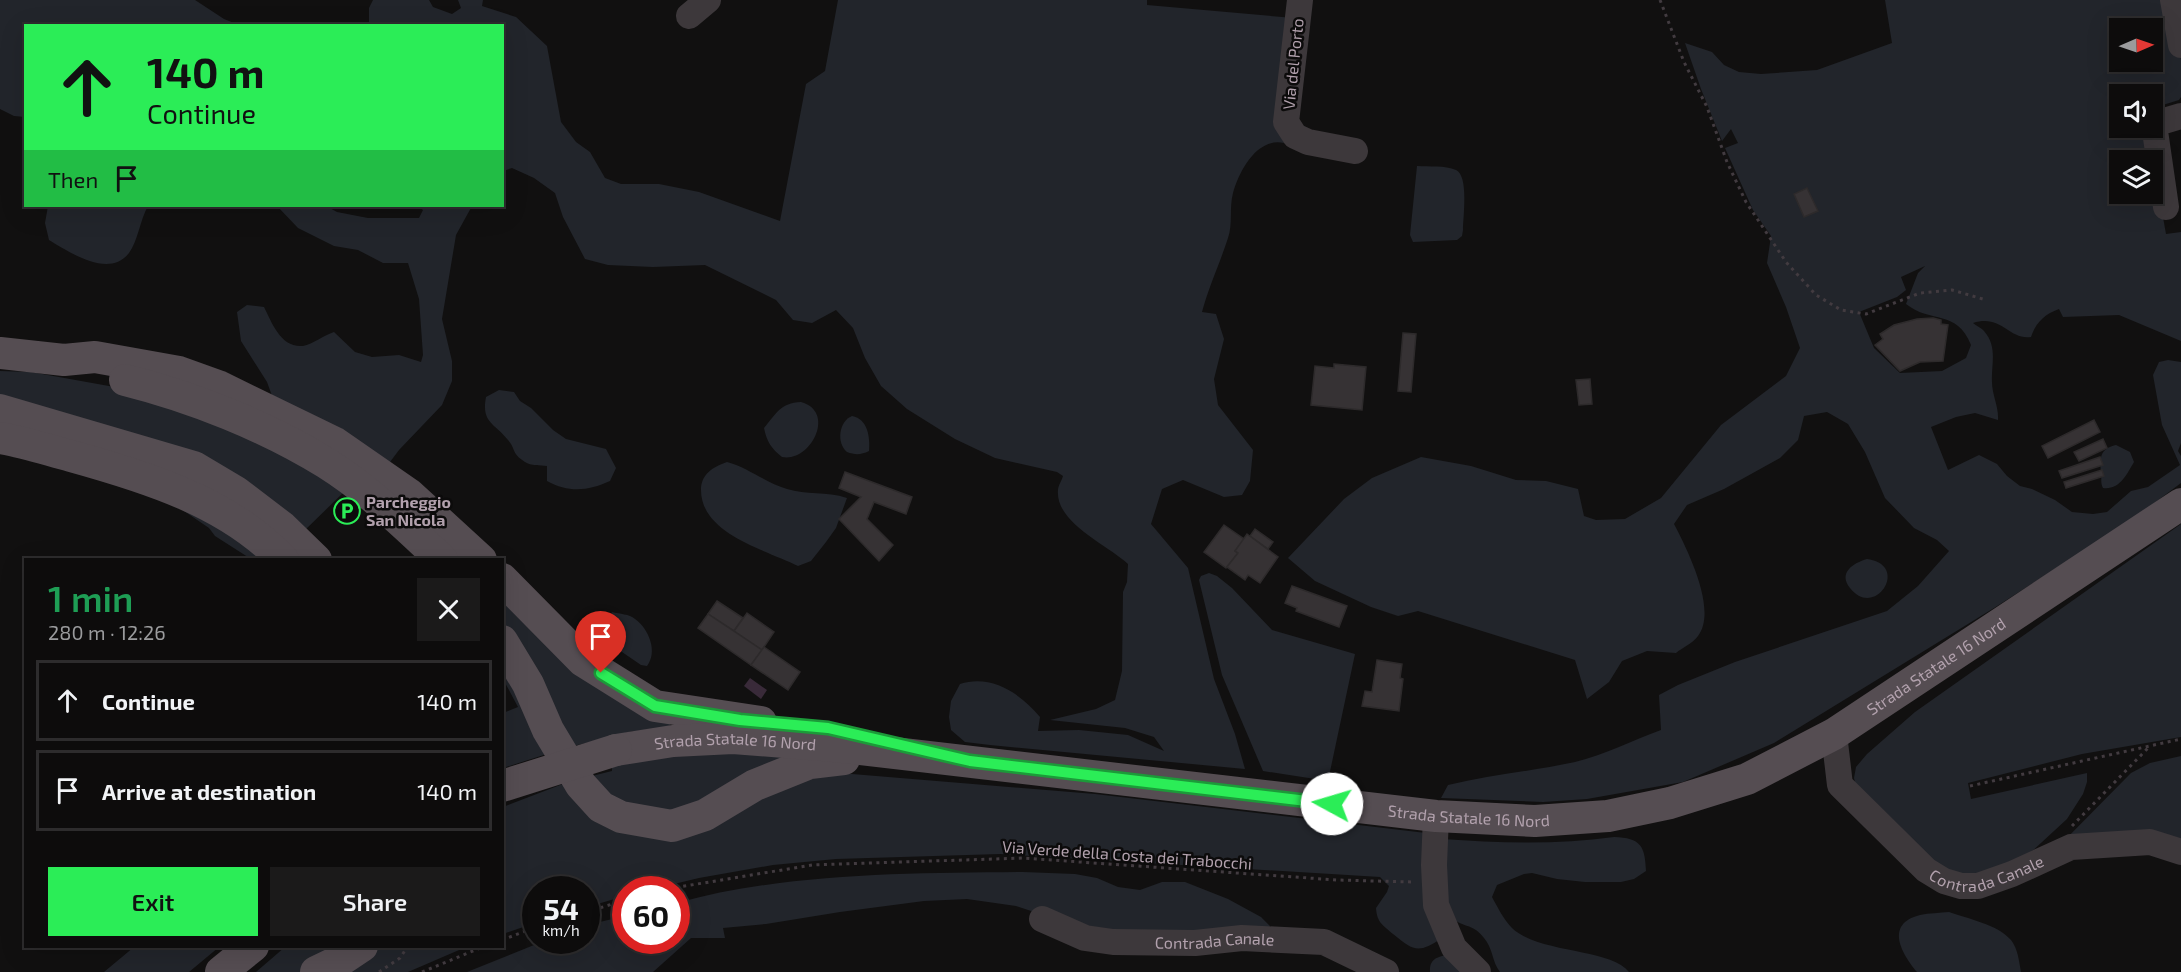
<!DOCTYPE html>
<html lang="en">
<head>
<meta charset="utf-8">
<style>
  body { margin:0; font-family:"Exo 2",sans-serif; background:#1b1a1a; color:#f1f3f6; height:100vh; display:flex; flex-direction:column; font-size:22px; white-space:nowrap }
  * { box-sizing:border-box; margin:0 }
  p { font-size:20px; color:#9a9b9d }
  .icon { flex:none; width:33px; height:33px; fill:none; stroke:currentColor; stroke-width:2; stroke-linecap:round; stroke-linejoin:round }
  .map { position:relative; flex:1; overflow:hidden }
  .drawer { position:absolute; left:24px; top:558px; width:480px; height:390px; display:flex; flex-direction:column; background:#0d0c0c; border-radius:0px; box-shadow:0 6px 24px #0002,0 0 0 2px #2d2c2d }
  .drawer>* { flex:none }
  .hud { position:absolute; left:24px; top:24px; width:480px; height:183px; border-radius:0px; box-shadow:0 6px 24px #0002,0 0 0 2px #2d2c2d; background:#2bed57; color:#111; overflow:hidden }
  .needle { width:39px; rotate:88deg }
  .buttons { position:absolute; left:2109px; top:18px; display:grid; gap:12px }
  .buttons a { display:grid; place-items:center; width:54px; height:54px; border-radius:0px; background:#0d0c0c; box-shadow:0 6px 24px #0002,0 0 0 2px #2d2c2d; font-size:30px }
  .speed { position:absolute; left:522px; top:876px; display:flex; gap:12px; font-size:30px; font-weight:700; text-align:center }
  .speed>* { display:grid; place-content:center; width:78px; height:78px; border-radius:50%; background:#0d0c0c; box-shadow:0 6px 24px #0002,0 0 0 2px #2d2c2d; line-height:1 }
  .speed small { font-size:15px; font-weight:400 }
  .speed .limit { border:9px solid #d22; background:#fff; color:#111 }
  .pin { position:absolute; display:grid; place-items:center; width:51px; height:51px; color:#fff; margin:-62px -26px; border-radius:50% 50% 50% 0; rotate:-45deg; box-shadow:0 0 6px #0007 }
  .pin .icon { rotate:45deg }
  .me { position:absolute; width:66px; margin:-33px; rotate:276deg; stroke-linejoin:round; filter:drop-shadow(0 0 4px #0008) }
  .turn { display:flex; align-items:center; gap:21px; height:126px; padding:0 24px; font-size:27px }
  .turn .icon { width:78px; height:78px; stroke-width:2.5 }
  .turn b { display:block; font-size:42px; line-height:51px }
  .then { display:flex; align-items:center; height:57px; padding:0 24px; background:#0003; gap:12px; font-size:22px }
  .round { display:grid; place-items:center; flex:none; width:63px; height:63px; border-radius:0px; background:#1b1a1a }
  .headline { display:flex; align-items:center; justify-content:space-between; height:102px; padding:0 24px }
  h1 { font-size:36px; font-weight:600; line-height:45px; color:#1e9e55 }
  .cta { display:flex; gap:12px; margin-top:auto; padding:12px 24px }
  .cta a { flex:1; height:69px; border-radius:0px; background:#2bed57; color:#111; font-size:24px; font-weight:600; line-height:69px; text-align:center }
  .cta a+a { background:#1b1a1a; color:#f1f3f6 }
  ul { padding:0; list-style:none }
  li { display:flex; align-items:center; gap:18px; height:81px; margin:0 12px 9px; padding:0 12px; border:3px solid #2d2c2d; border-radius:0px }
  li div { flex:1 }
  li b { display:block; font-size:22px }
  li em { font-style:normal }
  .map>svg:first-child { display:block }
  .green { fill:#22252b; fill-rule:evenodd }
  .water { fill:#392a39 }
  .building { fill:#363234; stroke:#2d2a2b; stroke-width:1.5 }
  .lines { fill:none; stroke-linecap:round; stroke-linejoin:round }
  .path { stroke:#423b40; stroke-width:3; stroke-dasharray:3 4.5; stroke-linecap:butt }
  .minor { stroke:#3d383b; stroke-width:26 }
  .major { stroke:#554d52; stroke-width:32 }
  .major-bridge { stroke:#554d52; stroke-width:32 }
  .route-casing { stroke:#1c9a39; stroke-width:15 }
  .route { stroke:#2bed57; stroke-width:10 }
  .labels { text-anchor:middle; stroke-width:5; stroke-linejoin:round; paint-order:stroke }
  .street-label { font-size:16px; fill:#b2a1ad; stroke:#0c0b0b }
  .poi-label { font-size:16px; font-weight:bold; fill:#b2a1ad; stroke:#0c0b0b; text-anchor:start }
</style>
</head>
<body>
<div class="map">
<svg width="2181" height="972" viewBox="0 0 2181 972">
  <rect width="100%" height="100%" fill="#111010"/>
  <g class="green">
    <path d="M0,0h195l29,19 15,6 -213,1 -1,91 -11,-1 -14,-7z"/>
    <path d="M373,0h56l4,7 19,7 9,-6 -3,-8h25l-1,6 34,11 31,29 14,76 15,20 14,10 15,26 16,6h38l40,8 81,29 26,-137 19,-13 13,-71h309v5l147,13 -14,113 4,12c-27,-6 -45,28 -51,50 -4,15 0,31 -5,45 -8,25 -19,48 -26,74l14,2 8,25 -10,40 4,26 35,45 -3,31 -8,14 -18,2 -41,-17 -21,9 -11,35 37,44 26,111 21,55 10,35 -255,-24 -25,-3 -14,-12 -2,-13 2,-16 9,-17c32,-10 61,10 80,33l-2,14 41,-1 49,5 36,16 -10,-14 -29,-9 -75,-8 46,-11 19,-9 7,-29 1,-79 4,-10 1,-18c-20,-19 -73,-41 -70,-74 0,-4 4,-10 5,-14l-6,-4 -62,-14 -40,-19 -48,-30 -26,-23 -16,-28 -12,-30 -17,-18 -24,13 -19,-3 -17,-20 -71,-35 -52,2 -45,-2 -23,-6 -22,-42 -8,-24 -21,-15 -22,-10 -9,3 -1,-145 -133,-1v-17z"/>
    <path d="M1885,0h286l10,60v37l-2,3 -26,8 -1,-14h-32v34h27l19,106 15,-2v109l-62,-26 -56,2 -4,-8c-14,5 -23,13 -28,28 -23,3 -29,-23 -58,-14 3,3 9,5 11,8 14,16 7,33 8,51 0,13 7,25 6,38l-23,-7 -19,4 -25,10 17,43 31,-15 18,9 10,12 13,10 12,3 23,11 17,12 21,2 14,-2 24,-21 17,-4 32,-22 -18,-40 -9,-50 6,-13 9,-2 13,2v81l-3,8 3,5v27l-48,36 -139,89 -220,135 -91,39 -96,17 -44,3 -102,-4 7,-13c42,-10 85,-14 127,-23 29,-7 58,-22 86,-32l-2,-35 19,-10 57,-23 152,-51 31,-25 31,-35 -12,-11 -23,-12 -29,-30 -20,-46 -17,-28 -21,-12 -23,4 -6,24 -18,18 -56,31 -37,16 -13,19c13,25 44,86 24,112 -5,7 -16,12 -22,17l-29,-2 -25,10 -13,21 -22,17 -12,-39 -157,-49 -20,5 -27,-9 -56,-26 -27,-23 56,-59 28,-21 49,-21 50,9 45,14 30,1 32,8 6,27 12,4 29,-1 36,-21 60,-73 65,-49 14,-28 -14,-41 -19,-44 4,-27 -18,-26 -28,-62 13,-5 -7,-14 -9,12 -21,-52 -16,-46 27,9 12,13 15,7 22,2 56,-4 75,-27zM2120,28h32v34h-32zM2120,160h32v34h-32zM1925,266l-7,7 -12,31c25,20 51,5 65,41l-5,13 -24,13 -42,2 -26,-25 -15,-36 38,-15 9,-7 -5,-13z"/>
    <path d="M1417,166c12,1 28,-1 39,4 13,6 7,47 7,60l-1,6 -5,4 -44,2 -3,-7z"/>
    <path d="M48,206h100c-8,14 -10,35 -19,47 -20,26 -60,-1 -80,-13l-4,-17z"/>
    <path d="M277,206h49l11,6 31,6h51l4,-8 -6,-4h55l-16,29 -14,84 10,42v20l-10,24 -43,45 -15,20 -109,-66 -8,-22 -26,-41 -4,-29 10,-7 17,2c8,16 17,41 39,39 10,-2 21,-11 31,-14l21,20 17,5 27,-2 22,7 2,-7 -4,-56 -11,-36h-25l-25,-13 -24,-4 -36,-18z"/>
    <path d="M0,371l31,1 89,16 75,20 151,82 -43,42 -303,-134z"/>
    <path d="M499,390l15,2 6,9 11,7 22,22 13,9 40,10 10,19 -6,13c-22,10 -41,12 -63,0v-15c-7,-1 -16,0 -22,-4 -14,-9 -9,-13 -17,-22 -13,-17 -27,-17 -22,-43z"/>
    <path d="M801,402c36,10 9,61 -19,55 -11,-9 -15,-15 -18,-29 13,-15 16,-25 37,-26z"/>
    <path d="M852,416c16,3 18,21 17,35 -8,4 -14,4 -22,1 -11,-9 -8,-31 5,-36z"/>
    <path d="M2116,445l14,7 4,10c-7,12 -14,28 -31,26 -3,-6 -1,-9 -2,-15 -1,-15 -2,-24 15,-28z"/>
    <path d="M727,462c22,6 39,21 60,27 19,6 39,2 60,9l-11,30 -10,14 -15,19 -13,5c-32,-16 -97,-32 -97,-76 0,-16 12,-23 26,-28z"/>
    <path d="M185,506l88,53h-22l-36,-23 -6,-8 -25,-17z"/>
    <path d="M2181,524v213l-99,17 -114,29 3,16 116,-26v9l-4,12 -16,25 -51,47 -48,14 -34,-12 -78,-82 -2,-8 2,-11 11,-13 48,-42z"/>
    <path d="M1867,559c44,6 8,61 -17,29 -12,-15 3,-25 17,-29z"/>
    <path d="M1209,573l8,3 15,12 40,42 83,24 -27,127 -65,-10 -41,-96 -23,-95 2,-4z"/>
    <path d="M502,596l169,127 -2,4 -40,5 -55,14 -71,-112z"/>
    <path d="M612,612c8,2 17,2 23,7 14,10 23,33 12,47l-6,-1 -19,-13 -22,-8v-7z"/>
    <path d="M502,661l45,93 -44,14v-55l15,-6 -15,-28z"/>
    <path d="M683,754h62l67,4 -156,61 -76,-40 32,-8v-5z"/>
    <path d="M2181,756v91l-124,1 74,-75 19,-10z"/>
    <path d="M828,772l267,22 331,39 16,105c-24,16 -28,13 -49,-4 -10,-9 -16,-11 -17,-26l11,-16 2,-6 -9,-9 -380,-23 -164,5 -63,6 -74,13 -46,11 -27,1 -1,6 -38,11 -1,-17h-50l-1,33 -32,11v-127l65,-25 69,48z"/>
    <path d="M1614,837c27,1 31,9 32,34l-12,8 -13,3h-36l-28,-3 -25,-6 -8,1 -27,11 -5,12c6,11 12,23 20,31 27,26 98,20 117,44h-129c-8,-10 -7,-24 -16,-34 -10,-13 -16,-10 -28,-17 -5,-3 -9,-9 -13,-13l-1,-69c57,4 115,6 172,-2z"/>
    <path d="M1023,872l52,2 22,4 21,9 22,3 22,-8h23l43,17 33,18 9,9 -6,8 -145,6 -103,-34 -49,-7 -43,2 -84,11 -74,12 -43,4 2,10h-34l-38,34h-186l77,-31 42,-1 1,-15 38,-9 1,24h50l1,-37c107,-30 234,-30 346,-31z"/>
    <path d="M1949,912c19,7 48,12 62,28 7,9 8,21 10,32h-104c-15,-18 -33,-48 3,-57 9,-2 20,-2 29,-3z"/>
    <path d="M134,947v-1l85,1 -30,25h-85z"/>
    <path d="M285,947h65l-50,25h-44z"/>
    <path d="M371,947h95l-58,25h-86z"/>
    <path d="M1447,955l28,17h-45c-1,-12 6,-15 17,-17z"/>
  </g>
  <path class="water" d="M750,678l17,12 -6,9 -17,-13z"/>
  <g class="building">
    <path d="M1807,188l11,23 -14,6 -10,-23z"/>
    <path d="M1933,318l8,2v4l7,1 -5,36 -23,1 -20,9 -25,-26 8,-6 -3,-5 14,-9 23,-6z"/>
    <path d="M1403,333l13,1 -5,58 -13,-1z"/>
    <path d="M1334,364l32,3 -4,43 -51,-5 4,-39 19,2z"/>
    <path d="M1590,379l2,25 -13,1 -3,-25z"/>
    <path d="M2094,420l6,12 -52,26 -6,-12z"/>
    <path d="M2103,439l4,9 -28,13 -5,-9z"/>
    <path d="M2100,457l3,8 -41,13 -3,-7z"/>
    <path d="M2102,470l2,6 -38,12 -2,-6z"/>
    <path d="M845,472l67,25 -6,17 -32,-12 -7,17 26,26 -14,16 -40,-42 22,-22 -22,-9z"/>
    <path d="M1224,525l20,14 -9,12 3,2 -12,15 -22,-16z"/>
    <path d="M1255,529l18,13 -5,7 -18,-13z"/>
    <path d="M1247,534l31,23 -18,26 -12,-8 -3,5 -18,-13 11,-14 -3,-2z"/>
    <path d="M1292,586l55,20 -8,21 -43,-16 1,-3 -12,-5z"/>
    <path d="M717,601l26,17 -9,13 -26,-17z"/>
    <path d="M747,613l27,19 -12,18 -28,-19z"/>
    <path d="M708,614l54,36 -11,15 -53,-37z"/>
    <path d="M764,647l36,25 -12,18 -37,-25z"/>
    <path d="M1377,660l25,4 -2,14 3,1 -4,32 -37,-5 3,-15 7,1z"/>
  </g>
  <g class="lines">
    <g class="path">
      <path d="M1660,0l24,62 23,45 20,55 19,40 40,60 30,33 25,15 25,4 54,-21 32,-3 34,10"/>
      <path d="M1970,786l211,-47"/>
      <path d="M2072,826l77,-79"/>
      <path d="M661,890l151,-25 211,-7 314,22 76,2"/>
      <path d="M586,912l40,-12"/>
      <path d="M502,940l34,-13"/>
      <path d="M379,972l21,-14 8,-12"/>
      <path d="M422,972l63,-26"/>
    </g>
    <g class="minor">
      <path d="M1300,0l-14,122 9,14 13,6 47,9"/>
      <path d="M2173,0l8,45"/>
      <path d="M689,16l19,-16"/>
      <path d="M2166,207l-12,-83 27,-8"/>
      <path id="s1" d="M1834,734l6,51 86,85 18,11 17,5h17l34,-12 59,-27 79,-5 31,10"/>
      <path d="M1436,816l-2,49 2,40 18,43 24,24"/>
      <path id="s2" d="M1042,919l43,19 28,4 82,1 47,-5 82,4 62,30"/>
    </g>
    <g class="major">
      <path d="M0,353l64,7 31,-3 84,15 39,14 117,57 75,52 71,65"/>
      <path d="M125,380c68,17 141,46 201,83 43,27 80,63 116,97"/>
      <path d="M0,410l194,57 42,25 46,35 34,33"/>
      <path d="M0,438c24,4 48,12 71,18 76,21 157,46 212,104"/>
      <path d="M502,579l81,82 72,45 106,16"/>
      <path d="M502,641l26,43 20,46 33,55 20,22 20,10 51,9 33,-11 50,-30 55,-22 34,-4"/>
      <path id="s3" d="M616,750l57,-9 60,-3 101,8 602,70 99,5 73,-5 62,-13 77,-24 87,-45 347,-230"/>
      <path d="M221,972l32,-26"/>
      <path d="M316,972l25,-12 21,-14"/>
    </g>
    <path class="major-bridge" d="M502,786l114,-36"/>
  </g>
  <g class="lines">
    <g class="route-casing">
      <path id="route" d="M601,673l54,33 85,14 88,8 142,33 362,43"/>
    </g>
    <use href="#route" class="route"/>
  </g>
  <defs>
    <g id="parking-ring" transform="scale(1.35)"><circle r="9.5" fill="#0c0b0b" stroke="#2bed57" stroke-width="1.5"/><path d="M-3.5-5.5H1a3.5 3.5 0 0 1 0 7H-1V5.5H-3.5ZM-1-3.4V-.6H.8a1.4 1.4 0 0 0 0-2.8Z" fill="#2bed57"/></g>
  </defs>
  <g fill-rule="evenodd">
    <use href="#parking-ring" x="347" y="511"/>
  </g>
  <g class="labels">
    <g class="street-label">
      <text transform="translate(1293 64) rotate(-84)" y="6">Via del Porto</text>
      <text dy="6" stroke="none"><textPath href="#s3" startOffset="1362">Strada Statale 16 Nord</textPath></text>
      <text dy="6" stroke="none"><textPath href="#s3" startOffset="120">Strada Statale 16 Nord</textPath></text>
      <text dy="6" stroke="none"><textPath href="#s3" startOffset="858">Strada Statale 16 Nord</textPath></text>
      <text transform="translate(1127 855) rotate(4)" y="6">Via Verde della Costa dei Trabocchi</text>
      <text dy="6" stroke="none"><textPath href="#s1" startOffset="238">Contrada Canale</textPath></text>
      <text dy="6" stroke="none"><textPath href="#s2" startOffset="177">Contrada Canale</textPath></text>
    </g>
    <g class="poi-label">
      <text x="366" y="508">Parcheggio<tspan x="366" dy="18">San Nicola</tspan></text>
    </g>
  </g>
</svg>
<div class="buttons">
<a><svg class="needle" viewBox="-14 -14 28 28"><path d="M0-13l5 13h-10z" fill="#e53935"/><path d="M0 13l5-13h-10z" fill="#9a9b9d"/></svg></a>
<a><svg class="icon" aria-label="sound" viewBox="0 0 24 24"><path d="M4 9h4l5-4v14l-5-4H4zM17 9q2 3 0 6"/></svg></a>
<a><svg class="icon" aria-label="layers" viewBox="0 0 24 24"><path d="M12 4l9 5-9 5-9-5zM3 14l9 5 9-5"/></svg></a>
</div>
<div class="speed"><div>54<small>km/h</small></div><div class="limit">60</div></div>
<div class="pin" style="left:601px;top:673px;background:#d93025"><svg class="icon" aria-label="arrive" viewBox="0 0 24 24"><path d="M6 21V4h12l-3 4 3 4H6"/></svg></div>
<svg class="me" style="left:1332px;top:804px" viewBox="-20 -20 40 40"><circle r="19" fill="#fff"/><path d="M0-13L10 11 0 6-10 11z" fill="#2bed57"/></svg>
<div class="hud">
<div class="turn"><svg class="icon" aria-label="ahead" viewBox="0 0 24 24"><path d="M12 20V5M6 11l6-6 6 6"/></svg><div><b>140 m</b>Continue</div></div>
<div class="then">Then<svg class="icon" aria-label="arrive" viewBox="0 0 24 24"><path d="M6 21V4h12l-3 4 3 4H6"/></svg></div>
</div>
<section class="drawer">
<div class="headline"><div><h1>1 min</h1><p>280 m · 12:26</p></div><a class="round"><svg class="icon" aria-label="close" viewBox="0 0 24 24"><path d="M6 6l12 12M18 6L6 18"/></svg></a></div>
<ul>
<li><svg class="icon" aria-label="ahead" viewBox="0 0 24 24"><path d="M12 20V5M6 11l6-6 6 6"/></svg><div><b>Continue</b></div><em>140 m</em></li>
<li><svg class="icon" aria-label="arrive" viewBox="0 0 24 24"><path d="M6 21V4h12l-3 4 3 4H6"/></svg><div><b>Arrive at destination</b></div><em>140 m</em></li>
</ul>
<div class="cta"><a>Exit</a><a>Share</a></div>
</section>
</div>
</body>
</html>
